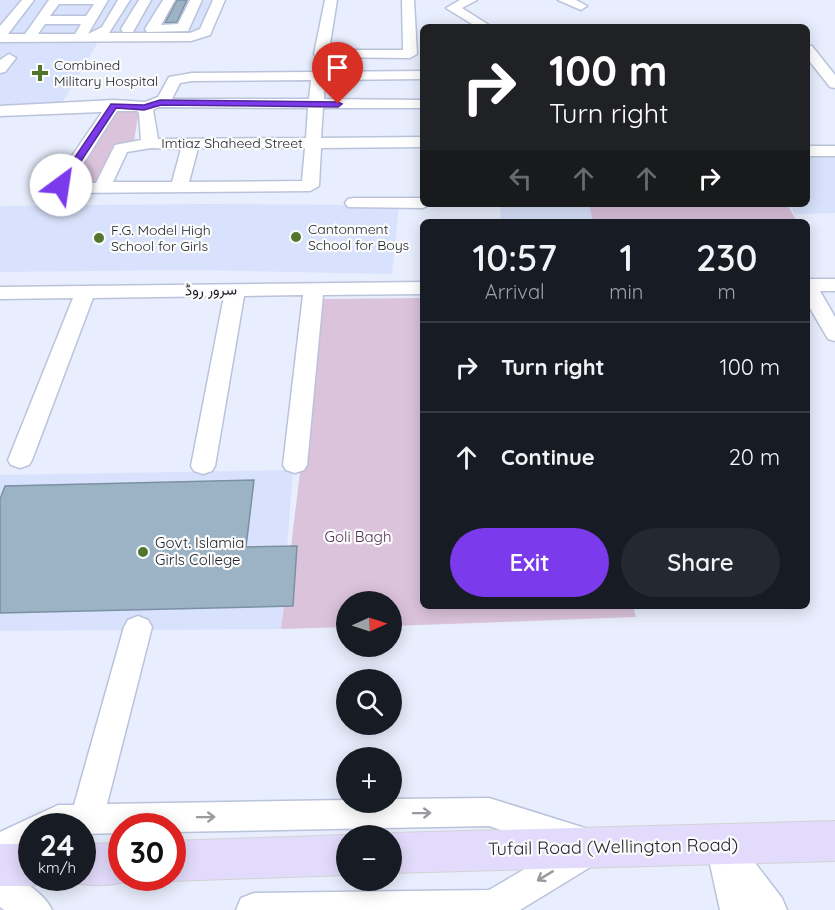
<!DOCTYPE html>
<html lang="en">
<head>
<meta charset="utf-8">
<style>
  body { margin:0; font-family:Quicksand,Vazirmatn,sans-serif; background:#242831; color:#f1f3f6; height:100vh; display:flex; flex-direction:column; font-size:22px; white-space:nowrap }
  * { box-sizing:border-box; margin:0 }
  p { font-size:20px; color:#9ea1a6 }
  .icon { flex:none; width:33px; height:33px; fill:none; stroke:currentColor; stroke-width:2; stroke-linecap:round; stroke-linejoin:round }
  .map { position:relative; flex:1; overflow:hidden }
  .details { position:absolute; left:420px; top:219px; width:390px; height:390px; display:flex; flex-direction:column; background:#171b24; border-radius:9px; box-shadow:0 3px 15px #0003 }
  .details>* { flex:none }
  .hud { position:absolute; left:420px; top:24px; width:390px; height:183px; border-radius:9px; box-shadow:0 3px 15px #0003; background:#202124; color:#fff; overflow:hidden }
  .needle { width:39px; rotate:87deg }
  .controls { position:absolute; left:336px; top:591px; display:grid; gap:12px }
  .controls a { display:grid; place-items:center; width:66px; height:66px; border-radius:50%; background:#171b24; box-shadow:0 3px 15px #0003; font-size:30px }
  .speed { position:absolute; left:18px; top:813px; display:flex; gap:12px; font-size:30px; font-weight:700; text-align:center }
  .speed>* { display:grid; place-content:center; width:78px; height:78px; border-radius:50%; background:#171b24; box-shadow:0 3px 15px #0003; line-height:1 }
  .speed small { font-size:15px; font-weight:400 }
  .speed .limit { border:9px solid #d22; background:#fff; color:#111 }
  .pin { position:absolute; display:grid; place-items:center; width:51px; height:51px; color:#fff; margin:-62px -26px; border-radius:50% 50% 50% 0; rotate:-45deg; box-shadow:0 0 6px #0007 }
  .pin .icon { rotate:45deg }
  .me { position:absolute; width:66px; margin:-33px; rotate:31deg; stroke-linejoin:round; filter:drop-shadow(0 0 4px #0008) }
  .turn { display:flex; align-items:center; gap:21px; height:126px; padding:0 30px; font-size:27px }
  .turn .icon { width:78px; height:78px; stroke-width:2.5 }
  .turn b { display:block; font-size:42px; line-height:51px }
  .lanes { display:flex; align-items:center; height:57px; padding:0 30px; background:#0003; justify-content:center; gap:30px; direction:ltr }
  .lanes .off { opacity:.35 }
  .eta { display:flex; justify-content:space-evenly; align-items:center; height:102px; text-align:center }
  .eta b { font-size:36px; font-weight:600; line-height:42px }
  .cta { display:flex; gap:12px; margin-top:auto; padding:12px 30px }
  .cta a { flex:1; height:69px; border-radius:36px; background:#7c3aed; color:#fff; font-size:24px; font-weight:600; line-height:69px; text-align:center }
  .cta a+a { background:#242831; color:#f1f3f6 }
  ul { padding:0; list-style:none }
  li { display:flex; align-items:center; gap:18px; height:90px; padding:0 30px; border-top:2px solid #363941 }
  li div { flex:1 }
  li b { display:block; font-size:22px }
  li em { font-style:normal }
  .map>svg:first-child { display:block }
  .built { fill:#d8e2fc }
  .green { fill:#dbc3dc }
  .building { fill:#9cb3c5; stroke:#7b91a3; stroke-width:1.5 }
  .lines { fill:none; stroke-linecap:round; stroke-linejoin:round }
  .minor-casing { stroke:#bac3db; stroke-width:3 }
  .major-casing { stroke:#d2d3d4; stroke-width:2 }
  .minor { fill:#fff; fill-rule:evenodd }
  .major { fill:#e3dbfb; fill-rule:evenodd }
  .oneway { stroke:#9a9b9f }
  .route { fill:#7c3aed; stroke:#51269a; stroke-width:1.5 }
  .poi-dot { fill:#53762e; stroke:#fbfbfb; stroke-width:2 }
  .labels { text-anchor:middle; stroke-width:4.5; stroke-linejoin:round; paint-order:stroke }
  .far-poi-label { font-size:14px; fill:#1e212a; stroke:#fbfbfb; text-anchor:start }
  .far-street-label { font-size:14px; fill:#1e212a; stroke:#fbfbfb }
  .street-label { font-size:15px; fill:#1e212a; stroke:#fbfbfb }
  .park-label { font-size:15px; fill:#553058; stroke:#fbfbfb }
  .poi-label { font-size:15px; fill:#1e212a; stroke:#fbfbfb; text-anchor:start }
  .near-street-label { font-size:18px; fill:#1e212a; stroke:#fbfbfb }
</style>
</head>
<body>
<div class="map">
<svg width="835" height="910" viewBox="0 0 835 910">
  <rect width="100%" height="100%" fill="#e8eefd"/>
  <g class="built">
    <path d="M0,0h215l-20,41 -97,1 -37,63 -61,4z"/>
    <path d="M807,153h28v60l-40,1 -6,-10h18z"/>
    <path d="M204,204l195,1 -7,69 -202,-4 -190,2v-66z"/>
    <path d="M500,204h89l4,18h-92z"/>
    <path d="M293,470l-12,159 -281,2v-156z"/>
  </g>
  <g class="green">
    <path d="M139,111l-5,30 -20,3 -20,40h-27l51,-72z"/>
    <path d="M589,204h198l10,18h-204z"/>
    <path d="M423,298v308h210l3,11 -244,9v-24h-46v25l-65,2 40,-330z"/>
  </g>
  <g class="building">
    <path d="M177,0h10l-10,22 -12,1z"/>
    <path d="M254,480l-8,67 51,-1 -4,60 -293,7v-114l5,-13z"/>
  </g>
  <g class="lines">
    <g class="minor-casing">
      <g id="minor">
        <path d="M22,0h12l-26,34h17l24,-34h59l-20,34 14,-7 16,-27h12l-21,33h81l10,-4 13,-29h12l-15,35 -19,6 -191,1v-16zM59,4h35l-8,12h-36zM45,24h36l-6,10h-37z"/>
        <path d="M139,0h12l-18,32h-10l-2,-3z"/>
        <path d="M163,0h12l-14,25 17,-1 12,-24h12l-14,31 -41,1 -2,-3z"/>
        <path d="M325,0h12l-8,50h74l-1,-50h12l3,54 -7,4 -94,-1 -2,-3z"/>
        <path d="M460,0h17l-15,8 30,19h-15l-31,-19z"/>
        <path d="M558,0h18l11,6 -6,4z"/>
        <path d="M807,45l5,1 23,29v13l-5,-1 -23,-29z"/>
        <path d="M9,54l7,4 -11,14 -5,1v-13z"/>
        <path d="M423,71v8l-98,1 -1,19 99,1v8h-100l-2,30 102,-1v10l-102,1 -2,38 -9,5 -244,2 -14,-8 50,-73 -102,4v-10l114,-6 31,2 13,-5 11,-20 23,-4zM311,80l-2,19h-137l8,-16 12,-2zM159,107l149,1 -2,30 -148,1 -5,-29zM117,111h20l2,2 2,27 -26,5 -19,38h-25zM151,148l30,1 -9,33h-59l14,-30zM198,148h107l-3,33 -113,1z"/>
        <rect x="807" y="146" width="28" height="10"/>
        <path d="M354,198h69v6h8l-8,4 -75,-1 -3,-4 3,-4z"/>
        <path d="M807,279h28v12h-15l15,26v24l-7,-2 -21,-36z"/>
        <path d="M423,282v12l-100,1 -16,170 -3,5 -9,3 -9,-3 -3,-5 20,-170 -59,1 -29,170 -3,5 -9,3 -9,-3 -3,-5 33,-170 -131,2 -61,162 -3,5 -9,3 -9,-3 -3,-5 65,-162 -73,1v-12z"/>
        <path d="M138,616l10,4 4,7 -45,177 239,-4v2h46v-3l97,-1 96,30 5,10 7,3 5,11 -5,11 -77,47h-284l5,-12 13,-5 235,-3 70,-41 -70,-23 -317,6v-6h-50v7l-40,1v-8h-50v23l-32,14v-31l58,-27h16l50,-178 4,-7z"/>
        <path d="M720,829l12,4 50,65 5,12h-67l-12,-55 -5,-11 5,-11z"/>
        <path d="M0,871c19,7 43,20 52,39h-48l-4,-3z"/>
      </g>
    </g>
    <g class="major-casing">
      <g id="major">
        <path d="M835,821v40l-443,12v-37h-7l7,-3z"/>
        <path d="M346,835v40l-174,6 -10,-3h10v-37z"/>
        <path d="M122,843v35h16c-23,8 -49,10 -72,2l-1,-2h17v-34z"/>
        <path d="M0,844h32v34h17l-1,2 -16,6h-32z"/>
      </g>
    </g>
    <use href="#minor" class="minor"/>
    <use href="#major" class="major"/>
  </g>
  <defs><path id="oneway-shaft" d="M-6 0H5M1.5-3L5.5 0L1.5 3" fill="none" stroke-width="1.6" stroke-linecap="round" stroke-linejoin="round" transform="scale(1.5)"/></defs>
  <g class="oneway">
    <use href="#oneway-shaft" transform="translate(422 813) rotate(-1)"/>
    <use href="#oneway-shaft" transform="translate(206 817) rotate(-1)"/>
    <use href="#oneway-shaft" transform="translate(545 876) rotate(149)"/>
  </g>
  <path class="route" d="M160,100l178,2 4,2 -4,3 -177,-2 -17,5 -28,-2 -52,79h-7l-1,-2 55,-81 33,1z"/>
  <g class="poi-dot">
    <path d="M37 64h6v6h6v6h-6v6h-6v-6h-6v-6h6z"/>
    <circle cx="296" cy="237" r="6"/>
    <circle cx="99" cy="238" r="6"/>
    <circle cx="143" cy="552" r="6"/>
  </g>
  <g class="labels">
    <g class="far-poi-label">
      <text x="54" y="70">Combined<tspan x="54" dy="16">Military Hospital</tspan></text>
      <text x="308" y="234">Cantonment<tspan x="308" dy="16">School for Boys</tspan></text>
      <text x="111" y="235">F.G. Model High<tspan x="111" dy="16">School for Girls</tspan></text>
    </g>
    <g class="far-street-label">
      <text x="232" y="148">Imtiaz Shaheed Street</text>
    </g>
    <g class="street-label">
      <text transform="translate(211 290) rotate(-1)" y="5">سرور روڈ</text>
    </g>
    <g class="park-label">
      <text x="358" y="542">Goli Bagh</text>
    </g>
    <g class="poi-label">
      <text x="155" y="548">Govt. Islamia<tspan x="155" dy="17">Girls College</tspan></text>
    </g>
    <g class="near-street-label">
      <text transform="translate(613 847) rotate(-1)" y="6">Tufail Road (Wellington Road)</text>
    </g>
  </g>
</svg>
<div class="controls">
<a><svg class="needle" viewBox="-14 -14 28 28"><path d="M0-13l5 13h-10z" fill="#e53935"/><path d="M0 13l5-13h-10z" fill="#9ea1a6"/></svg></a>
<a><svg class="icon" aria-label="search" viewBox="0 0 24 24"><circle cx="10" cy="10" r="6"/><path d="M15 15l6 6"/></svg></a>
<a>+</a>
<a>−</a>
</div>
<div class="speed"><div>24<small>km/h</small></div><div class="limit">30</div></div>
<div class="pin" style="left:338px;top:104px;background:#d93025"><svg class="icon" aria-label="arrive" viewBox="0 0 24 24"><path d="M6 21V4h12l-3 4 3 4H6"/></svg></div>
<svg class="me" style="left:61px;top:185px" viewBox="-20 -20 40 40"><circle r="19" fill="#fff"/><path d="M0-13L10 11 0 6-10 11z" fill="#7c3aed"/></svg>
<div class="hud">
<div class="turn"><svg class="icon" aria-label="right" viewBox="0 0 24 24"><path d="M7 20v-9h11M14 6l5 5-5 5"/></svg><div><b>100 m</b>Turn right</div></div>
<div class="lanes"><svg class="icon off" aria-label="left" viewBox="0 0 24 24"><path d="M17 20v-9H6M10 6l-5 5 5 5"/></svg><svg class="icon off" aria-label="ahead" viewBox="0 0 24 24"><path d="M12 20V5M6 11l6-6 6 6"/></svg><svg class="icon off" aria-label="ahead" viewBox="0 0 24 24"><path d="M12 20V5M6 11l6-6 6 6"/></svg><svg class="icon" aria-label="right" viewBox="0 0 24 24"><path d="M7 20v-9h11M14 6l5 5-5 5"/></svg></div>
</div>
<section class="details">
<div class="eta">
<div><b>10:57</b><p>Arrival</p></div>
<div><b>1</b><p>min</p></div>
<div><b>230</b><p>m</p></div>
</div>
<ul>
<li><svg class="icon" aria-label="right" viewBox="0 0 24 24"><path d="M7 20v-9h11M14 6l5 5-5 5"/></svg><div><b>Turn right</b></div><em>100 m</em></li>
<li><svg class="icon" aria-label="ahead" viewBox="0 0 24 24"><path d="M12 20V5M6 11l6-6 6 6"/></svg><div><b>Continue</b></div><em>20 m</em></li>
</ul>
<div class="cta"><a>Exit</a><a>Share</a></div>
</section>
</div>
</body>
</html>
